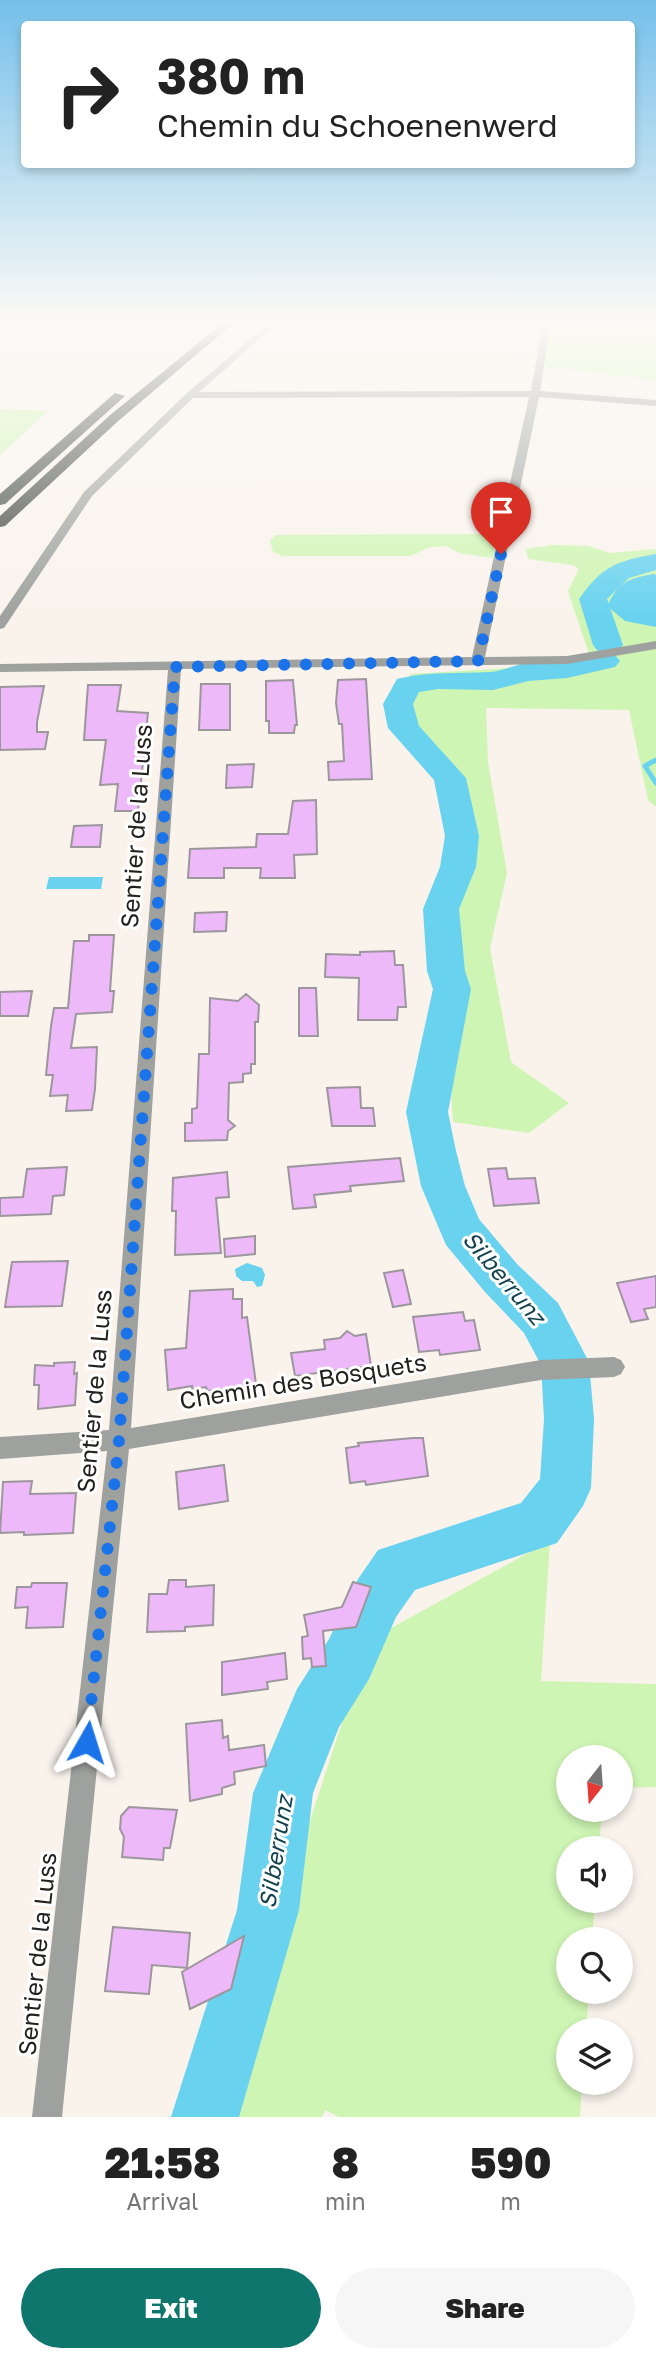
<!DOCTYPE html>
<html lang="en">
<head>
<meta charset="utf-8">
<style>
  body { margin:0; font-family:"Golos Text",sans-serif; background:#f6f6f6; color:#222; height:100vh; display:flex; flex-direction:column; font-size:26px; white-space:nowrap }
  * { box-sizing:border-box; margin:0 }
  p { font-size:23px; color:#767676 }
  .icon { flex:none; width:38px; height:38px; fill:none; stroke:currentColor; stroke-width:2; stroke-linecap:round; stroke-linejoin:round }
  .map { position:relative; height:2117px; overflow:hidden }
  .details { display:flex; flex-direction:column; background:#fff; flex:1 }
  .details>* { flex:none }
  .hud { position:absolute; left:21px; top:21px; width:614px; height:147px; border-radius:7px; box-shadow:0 4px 10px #0003; background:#fff; color:#222; overflow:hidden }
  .needle { width:46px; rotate:197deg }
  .tools { position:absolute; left:556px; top:1745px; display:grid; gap:14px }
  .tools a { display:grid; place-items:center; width:77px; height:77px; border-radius:50%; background:#fff; box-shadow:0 4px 10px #0003; font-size:35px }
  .pin { position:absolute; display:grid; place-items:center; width:60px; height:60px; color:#fff; margin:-72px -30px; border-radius:50% 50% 50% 0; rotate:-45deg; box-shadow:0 0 7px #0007 }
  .pin .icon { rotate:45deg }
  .me { position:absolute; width:77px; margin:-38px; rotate:6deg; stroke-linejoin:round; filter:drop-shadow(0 0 5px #0008) }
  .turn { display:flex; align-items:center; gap:24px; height:147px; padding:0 21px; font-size:32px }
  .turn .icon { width:91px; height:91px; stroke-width:2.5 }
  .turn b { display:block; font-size:49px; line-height:60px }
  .eta { display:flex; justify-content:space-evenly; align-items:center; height:119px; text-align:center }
  .eta b { font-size:42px; font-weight:800; line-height:49px }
  .button { display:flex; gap:14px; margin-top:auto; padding:14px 21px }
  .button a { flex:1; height:80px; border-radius:42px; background:#0f766e; color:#fff; font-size:28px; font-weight:800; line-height:80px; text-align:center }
  .button a+a { background:#f6f6f6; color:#222 }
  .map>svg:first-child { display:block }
  .green { fill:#cef5b3 }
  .water { fill:#69d2ef }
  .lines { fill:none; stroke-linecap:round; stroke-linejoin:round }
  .stream { stroke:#69d2ef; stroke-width:5 }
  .river { fill:#69d2ef; fill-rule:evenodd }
  .building { fill:#eeb9f9; stroke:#9c979d; stroke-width:2 }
  .street { fill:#9ea19e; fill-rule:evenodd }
  .highway { fill:#414641; fill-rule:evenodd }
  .route { stroke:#1a73e8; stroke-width:12; stroke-dasharray:0 21.6 }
  .labels { text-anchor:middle; stroke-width:6; stroke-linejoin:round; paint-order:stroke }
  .water-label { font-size:23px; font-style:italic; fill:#12424e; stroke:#fff }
  .near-street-label { font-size:24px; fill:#23211e; stroke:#fff }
</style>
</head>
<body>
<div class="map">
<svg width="656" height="2117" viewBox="0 0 656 2117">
  <rect width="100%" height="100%" fill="#f9f3ec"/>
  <g class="green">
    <path d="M551,322h105v58l-113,-13z"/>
    <path d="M0,409l48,2 -48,44z"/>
    <path d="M497,534l-4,24 -34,-5 -12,-7 -16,1 -21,9h-127l-10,-4 -3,-12 6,-5z"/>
    <path d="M552,545l36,1 22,7 46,-4v258l-8,-7 -19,-90 -143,-2 2,54 19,111 -17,75 21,114 58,41 -40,30 -76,-11 -14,-215 28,-109 -52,-54 -5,-70 116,-7 64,-10 -22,-66 11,-22 -6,-4 -45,-6 -2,-10z"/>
    <path d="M550,1541l-9,140 115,3v103l-35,1v-31h-52v53h33l-3,38h-30v52l26,1 -3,38h-23v53h20l-3,38h-17v52l13,1 -2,34h-241l-14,-7 -3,7h-109l156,-477z"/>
  </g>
  <g class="water">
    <path d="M653,574l3,1v52l-31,-6 -18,-15c12,-24 20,-27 46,-32z"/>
    <path d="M49,877h54l-2,12h-55z"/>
    <path d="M247,1263l15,5 3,7 -3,11 -5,1 -4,-6h-11l-6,-5 -1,-7z"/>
  </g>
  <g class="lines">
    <path class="stream" d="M656,760l-11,6 11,17"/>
    <path class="river" d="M656,554v16l-27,8 -22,21 16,46 -5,6 -8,2 5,2 5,6 -5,6 -48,11 -39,3 -35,9 -55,-1 -19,3 -6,12 6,22 47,52 13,58 -3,31 -17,42 6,62 6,18 -23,123 8,39 9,35 14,33 38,45 41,39 31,59 5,57 -3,69 -8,18 -26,37 -142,47 -19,27 -27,62 -30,48 -26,66 -14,117 -60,207h-68l66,-207 16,-117 44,-104 32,-50 29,-60 20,-29 143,-47 19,-24 4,-60 -3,-54 -17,-32 -39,-41 -39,-47 -25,-59 -15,-74 27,-123 -6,-18 -4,-62 17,-42 5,-31 -11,-56 -46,-52 -5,-24 14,-25c32,-8 61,-5 93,-7 12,-1 25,-7 37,-9 25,-4 51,-5 76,-10l-5,-2 -5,-6 -14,-46c23,-33 38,-38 77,-45z"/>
  </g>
  <g class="building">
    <path d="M366,679l6,100 -43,1 -1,-18 16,-1 -2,-37h-3l-3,-21 2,-23z"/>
    <path d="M293,680l4,45h-2l-1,8h-25v-12h-3v-40z"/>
    <path d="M201,684h29v46h-31z"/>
    <path d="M88,685h33l-4,26 31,2 -10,98h-23l3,-27 -18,1 6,-45h-22z"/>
    <path d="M44,686l-7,36v10h11l-3,17 -45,1v-63z"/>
    <path d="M254,764l-2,23 -26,1 1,-23z"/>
    <path d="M316,800l1,54 -23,1 1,23h-35l1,-10h-37v10h-36l2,-29 66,-2 1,-13h31l5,-33z"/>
    <path d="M102,825l-2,22h-29l3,-21z"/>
    <path d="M223,912h4l-1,19 -32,1 1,-19z"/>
    <path d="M89,935h25l-4,56h4l-2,21 -36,2 -5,34 26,-1 -2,42 -3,21 -26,1 2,-16 -18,1 3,-21h-7l5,-49 3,-18h14l6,-67h15z"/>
    <path d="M394,951l1,14h8l3,42h-8l-1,13h-39l1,-42 -34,-1 1,-23 34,1v-3z"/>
    <path d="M299,988h17l2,48h-19z"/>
    <path d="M32,991l-4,25h-28v-24z"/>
    <path d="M246,994l13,11 -1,17h-3v42h-4v9l-8,1v8l-14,1 -1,37 7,6 -7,5 -1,9 -42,1v-18h7v-14l5,-1 2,-54h10l1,-56 28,3z"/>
    <path d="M360,1087l1,21h12l2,18h-43l-5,-38z"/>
    <path d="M400,1158l4,23 -54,5 1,5 -37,4 2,12 -23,2 -5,-42z"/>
    <path d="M67,1167l-3,28 -11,1 -2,18 -51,2v-18l23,-1 4,-28z"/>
    <path d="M506,1168l2,11 27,-1 4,25 -45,3 -6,-37z"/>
    <path d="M227,1172l2,25 -13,1 5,55 -46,2 1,-44h-4l1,-33z"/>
    <path d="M255,1236v18l-30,3 -1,-18z"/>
    <path d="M68,1261l-6,45 -57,1 7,-45z"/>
    <path d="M403,1270l8,34 -18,3 -9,-34z"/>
    <path d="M656,1276v31l-12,2 4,10 -17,3 -14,-39z"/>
    <path d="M233,1289v10h9v19l5,-1 9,67 -49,7 -1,-4 -14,2v-3l-24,4 -3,-40 21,-2 4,-57z"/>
    <path d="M463,1312l2,9 9,-1 6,30 -40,5 -1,-5 -20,2 -6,-35z"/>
    <path d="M347,1331l8,5 11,-2 5,32 -76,10 -4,-23 34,-4 -1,-9 16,-2z"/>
    <path d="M75,1362l-1,12 3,-1 -2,32 -37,4 1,-24h-5l1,-20 19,1v-3z"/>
    <path d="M413,1438h10l5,38 -62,9 -1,-4 -15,2 -4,-35 13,-2 -1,-3z"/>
    <path d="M224,1465l4,36 -49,8 -3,-37z"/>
    <path d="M32,1481l-2,13 46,-1 -3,40 -49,2v-3l-24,1 3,-51z"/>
    <path d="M169,1580h17v7l28,-2 -1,40 -28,2v4l-38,1 2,-38h18z"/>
    <path d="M353,1582l18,5 -15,40 -33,4 3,35 -14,1 -1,-9 -8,1 -1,-22 6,-1 -4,-21 38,-8z"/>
    <path d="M32,1583h35l-4,44 -37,1 2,-21 -13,1 2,-21h14z"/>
    <path d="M285,1653l2,26 -20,3 1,7 -46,6v-33z"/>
    <path d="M222,1720l1,18 5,-2 1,14 35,-5 2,21 -32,6 1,12 -13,4v6l-32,7 -4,-77z"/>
    <path d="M129,1807l48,3 -7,38h-6l-1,12 -41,-3 2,-20 -4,-8 1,-13z"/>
    <path d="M113,1927l77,6 -3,35 -35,-3 -3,29 -44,-3z"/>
    <path d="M244,1936l-13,53 -41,20 -8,-37z"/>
  </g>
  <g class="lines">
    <path class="street" d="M270,322h9l-80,70 332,-1 12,-69h8l-11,69 116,9v6l-117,-9 -54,260 82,-1 89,-15v8l-89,15 -386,5 -50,759 410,-68 73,-3 7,3 4,7 -4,7 -7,3 -73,3 -412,69 -67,668h-30l75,-666 -107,8v-22l109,-7 59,-760 -168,2v-8l472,-7 57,-260 -336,1 -101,98 -88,132 -4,1v-13l84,-124 103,-99z"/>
    <g class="highway">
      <path d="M224,322h11l-118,100 -112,104 -5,1v-11l109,-100z"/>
      <path d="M115,393l10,3 -120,108 -5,1v-11z"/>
    </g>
  </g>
  <linearGradient id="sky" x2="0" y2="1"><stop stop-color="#75c0eb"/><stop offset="0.52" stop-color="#fcfaf6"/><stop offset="1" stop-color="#fcfaf6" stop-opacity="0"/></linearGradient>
  <rect width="656" height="618" fill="url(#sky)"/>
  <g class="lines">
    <path class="route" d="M87,1742l32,-302 56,-773 303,-6 23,-107"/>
  </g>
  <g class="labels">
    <g class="water-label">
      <text transform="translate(504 1278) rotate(50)" y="8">Silberrunz</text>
      <text transform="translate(276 1852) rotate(-81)" y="8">Silberrunz</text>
    </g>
    <g class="near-street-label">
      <text transform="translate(137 826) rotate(-86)" y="8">Sentier de la Luss</text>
      <text transform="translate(303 1382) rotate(-9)" y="8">Chemin des Bosquets</text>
      <text transform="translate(95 1391) rotate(-85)" y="8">Sentier de la Luss</text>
      <text transform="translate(38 1954) rotate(-84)" y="8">Sentier de la Luss</text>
    </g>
  </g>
</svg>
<div class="tools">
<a><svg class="needle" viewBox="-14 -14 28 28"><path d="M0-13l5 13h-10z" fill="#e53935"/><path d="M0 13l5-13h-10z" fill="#767676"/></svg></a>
<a><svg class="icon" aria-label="sound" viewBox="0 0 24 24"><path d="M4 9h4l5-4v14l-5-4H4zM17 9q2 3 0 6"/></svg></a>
<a><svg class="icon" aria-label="search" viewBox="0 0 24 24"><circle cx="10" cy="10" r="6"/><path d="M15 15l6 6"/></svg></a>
<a><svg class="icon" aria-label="layers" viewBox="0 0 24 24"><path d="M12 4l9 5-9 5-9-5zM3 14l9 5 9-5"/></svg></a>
</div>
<div class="pin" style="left:501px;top:554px;background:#d93025"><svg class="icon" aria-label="arrive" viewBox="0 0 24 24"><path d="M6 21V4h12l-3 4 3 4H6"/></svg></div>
<svg class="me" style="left:87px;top:1742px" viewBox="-20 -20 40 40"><path d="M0-17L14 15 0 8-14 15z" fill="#1a73e8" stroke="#fff" stroke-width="4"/></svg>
<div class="hud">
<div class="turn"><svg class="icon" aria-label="right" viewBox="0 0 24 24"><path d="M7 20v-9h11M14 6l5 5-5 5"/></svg><div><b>380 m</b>Chemin du Schoenenwerd</div></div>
</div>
</div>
<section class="details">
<div class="eta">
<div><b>21:58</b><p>Arrival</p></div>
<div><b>8</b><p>min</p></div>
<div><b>590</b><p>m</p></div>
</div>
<div class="button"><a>Exit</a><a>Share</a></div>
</section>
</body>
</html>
